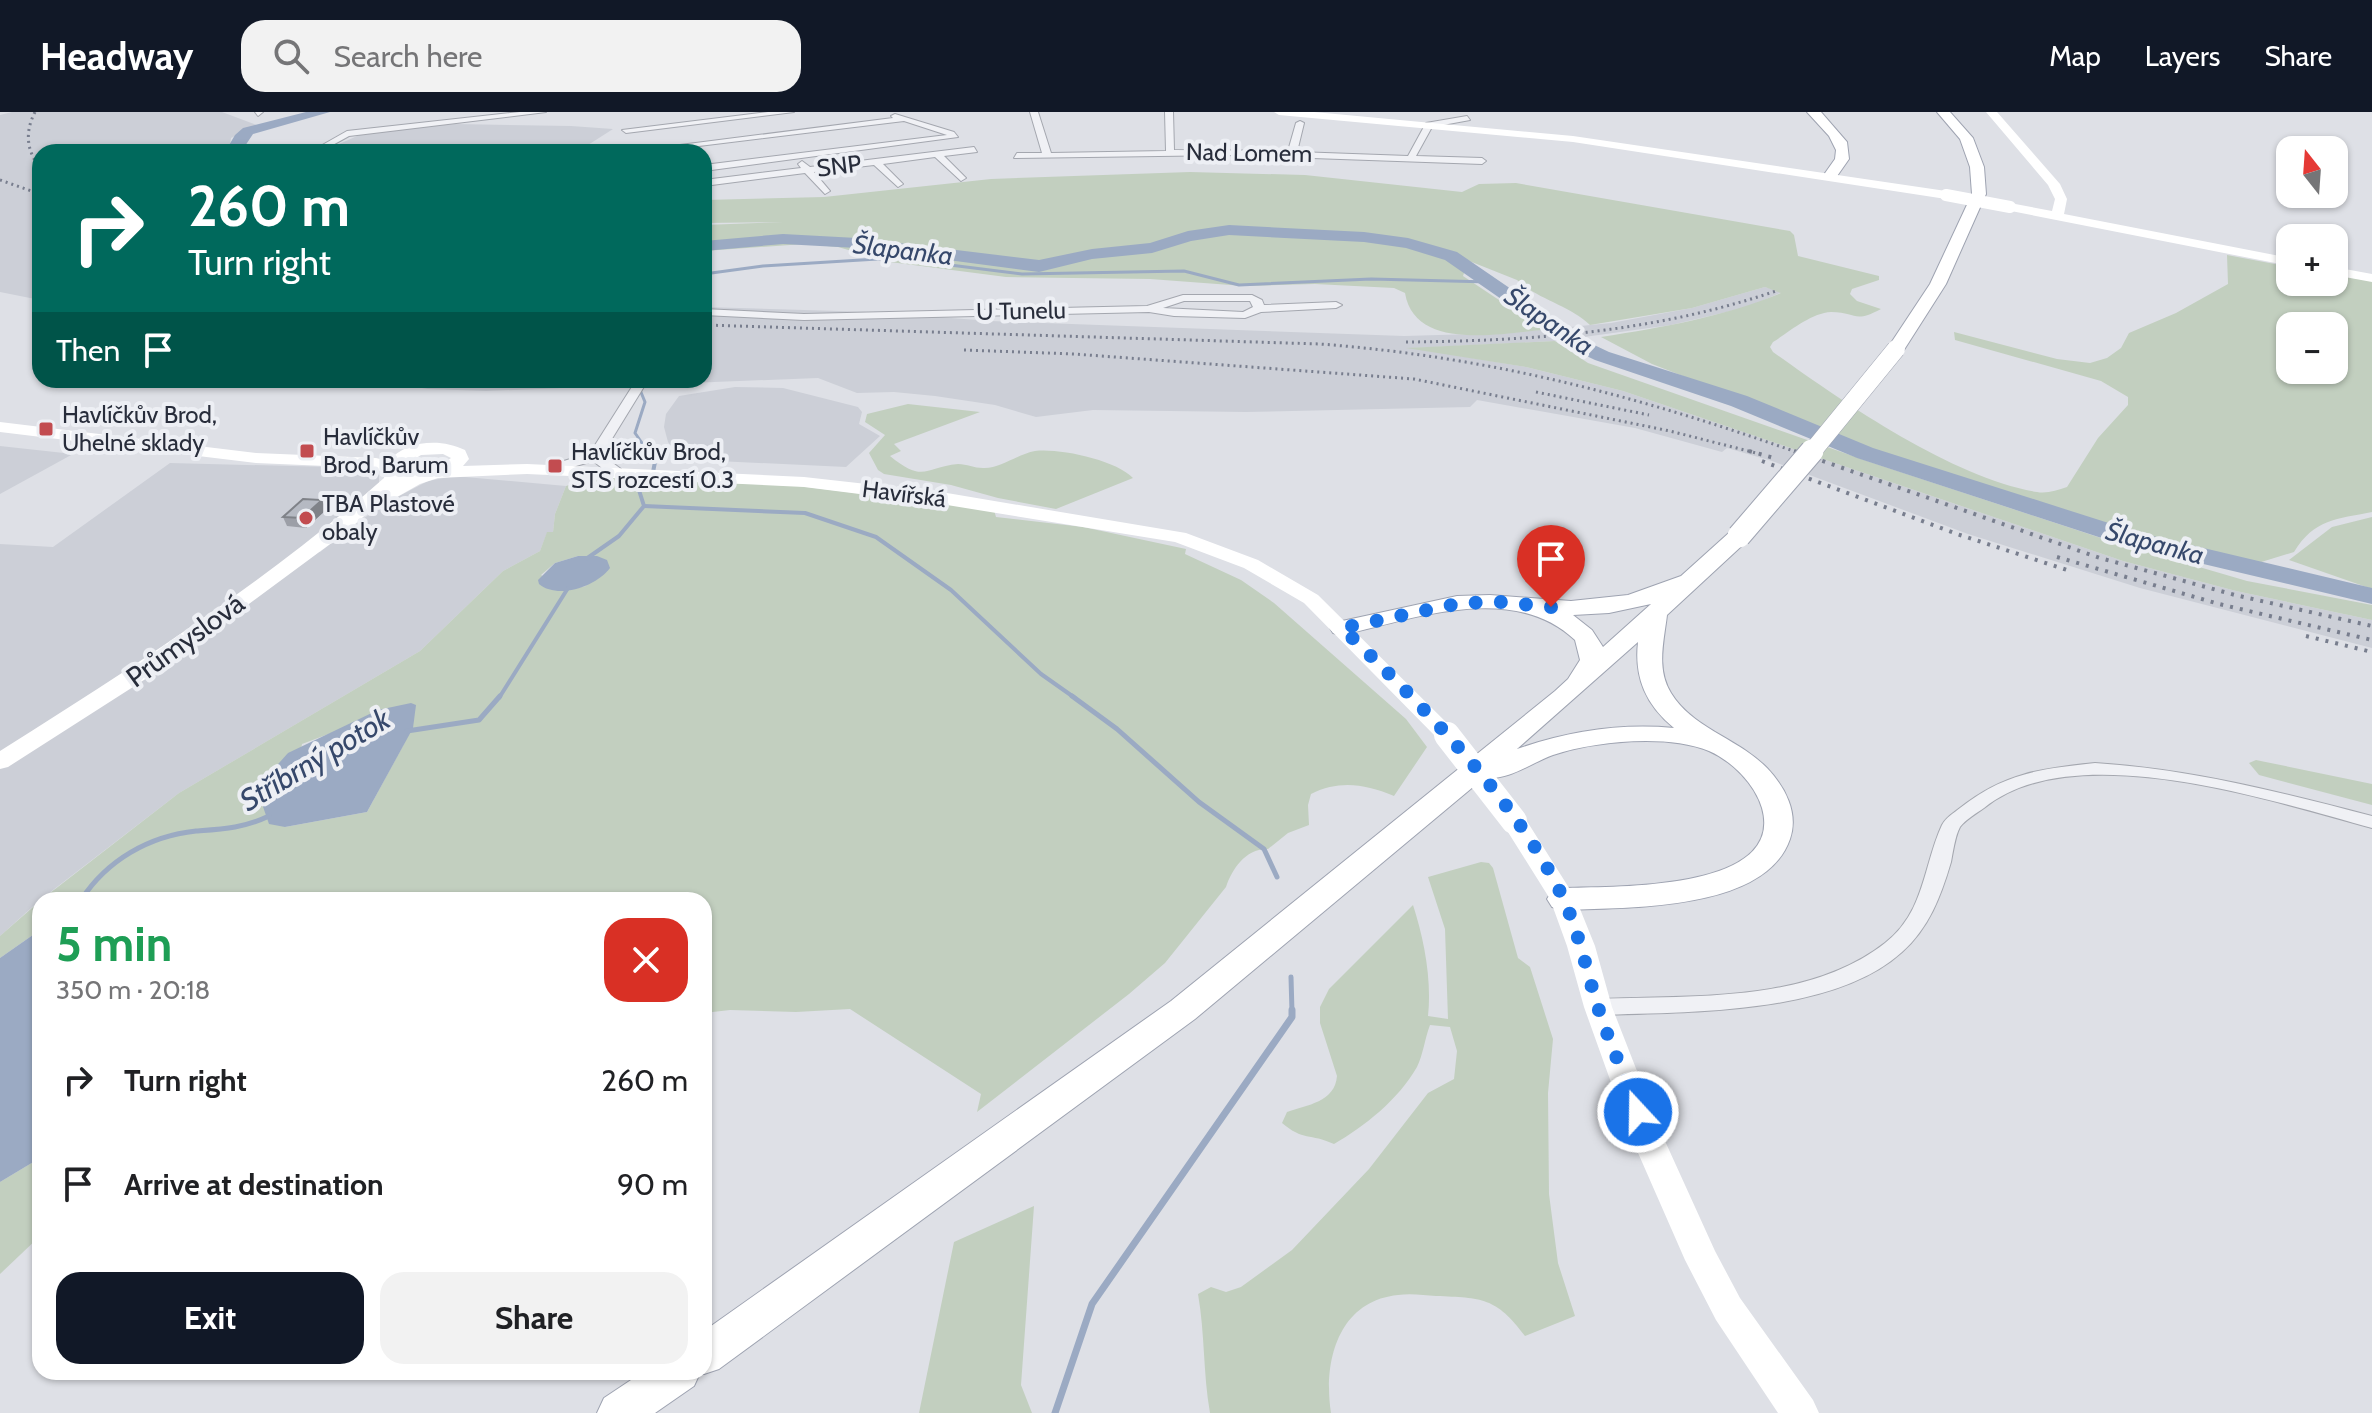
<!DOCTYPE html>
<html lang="en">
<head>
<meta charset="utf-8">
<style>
  body { margin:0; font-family:Cabin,sans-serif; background:#f2f2f2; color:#202124; height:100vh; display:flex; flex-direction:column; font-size:30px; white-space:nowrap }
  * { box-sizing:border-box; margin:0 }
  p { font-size:26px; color:#757577 }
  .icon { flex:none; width:44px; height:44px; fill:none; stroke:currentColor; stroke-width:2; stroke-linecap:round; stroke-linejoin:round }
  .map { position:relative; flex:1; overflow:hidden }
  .sheet { position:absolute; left:32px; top:780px; width:680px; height:488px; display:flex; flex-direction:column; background:#fff; border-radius:24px; box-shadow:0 2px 6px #0004 }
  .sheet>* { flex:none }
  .guide { position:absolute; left:32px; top:32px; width:680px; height:244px; border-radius:24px; box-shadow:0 2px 6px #0004; background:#00695c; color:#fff; overflow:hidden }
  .needle { width:52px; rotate:343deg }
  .controls { position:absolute; left:2276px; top:24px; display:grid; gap:16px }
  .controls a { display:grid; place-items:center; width:72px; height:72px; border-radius:16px; background:#fff; box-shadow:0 2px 6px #0004; font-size:40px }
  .pin { position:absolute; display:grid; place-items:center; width:68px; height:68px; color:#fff; margin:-82px -34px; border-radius:50% 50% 50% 0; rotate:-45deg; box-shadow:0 0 8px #0007 }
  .pin .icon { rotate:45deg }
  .me { position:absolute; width:88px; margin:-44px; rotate:339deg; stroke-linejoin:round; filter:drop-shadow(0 0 6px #0008) }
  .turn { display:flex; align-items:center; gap:28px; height:168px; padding:0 24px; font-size:36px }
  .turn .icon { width:104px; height:104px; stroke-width:2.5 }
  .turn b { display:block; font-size:56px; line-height:68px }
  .then { display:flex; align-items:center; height:76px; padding:0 24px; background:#0003; gap:16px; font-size:30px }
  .round { display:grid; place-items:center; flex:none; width:84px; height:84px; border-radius:24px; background:#f2f2f2 }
  .head { display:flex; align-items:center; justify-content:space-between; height:136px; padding:0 24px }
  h1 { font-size:48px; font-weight:800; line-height:60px; color:#1e9e55 }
  .primary-button { display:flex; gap:16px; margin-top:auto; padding:16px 24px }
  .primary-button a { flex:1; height:92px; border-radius:24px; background:#111827; color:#fff; font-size:32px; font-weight:800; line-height:92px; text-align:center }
  .primary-button a+a { background:#f2f2f2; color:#202124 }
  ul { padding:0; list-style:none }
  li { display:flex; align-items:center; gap:24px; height:104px; padding:0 24px }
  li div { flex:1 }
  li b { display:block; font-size:30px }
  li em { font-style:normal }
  header { display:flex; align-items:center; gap:48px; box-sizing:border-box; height:112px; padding:0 40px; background:#111827; color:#fff }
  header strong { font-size:38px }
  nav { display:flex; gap:44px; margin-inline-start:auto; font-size:28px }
  .search { width:560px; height:72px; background:#f2f2f2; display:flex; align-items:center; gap:20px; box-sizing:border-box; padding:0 28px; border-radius:24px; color:#757577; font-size:30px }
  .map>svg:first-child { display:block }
  .built { fill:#cccfd7 }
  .green { fill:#c2cfbf; fill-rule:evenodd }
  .water { fill:#9baac3 }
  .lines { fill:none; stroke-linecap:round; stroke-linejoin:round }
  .stream-far3 { stroke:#9baac3; stroke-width:3 }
  .stream-far2 { stroke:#9baac3; stroke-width:4 }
  .stream-far1 { stroke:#9baac3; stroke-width:5 }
  .stream { stroke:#9baac3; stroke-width:7 }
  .river { fill:#9baac3; fill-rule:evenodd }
  .street-casing { stroke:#a4a7af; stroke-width:2 }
  .primary-casing { stroke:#9ea3b1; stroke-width:2 }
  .street { fill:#f0f1f5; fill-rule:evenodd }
  .secondary { fill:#fff; fill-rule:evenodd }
  .primary { fill:#fff; fill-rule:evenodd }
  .rail-far1 { stroke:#787e8e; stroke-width:3; stroke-dasharray:2 4; stroke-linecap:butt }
  .rail { stroke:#787e8e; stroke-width:4; stroke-dasharray:3 7; stroke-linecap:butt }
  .primary-bridge-far1-casing { stroke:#9ea3b1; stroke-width:19; stroke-linecap:butt }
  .primary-bridge-casing { stroke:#9ea3b1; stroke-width:25; stroke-linecap:butt }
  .secondary-bridge-far1 { stroke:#fff; stroke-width:12 }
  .secondary-bridge { stroke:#fff; stroke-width:26 }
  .primary-bridge-far1 { stroke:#fff; stroke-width:18 }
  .primary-bridge { stroke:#fff; stroke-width:23 }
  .wall { fill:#9c9fa7 }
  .shaded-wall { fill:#7f8288 }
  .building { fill:#b5b9c2; stroke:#7f8288; stroke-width:2 }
  .route { stroke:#1a73e8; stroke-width:14; stroke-dasharray:0 25.2 }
  .poi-dot { fill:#c24c50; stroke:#edeff4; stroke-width:3 }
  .labels { text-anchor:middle; stroke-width:8; stroke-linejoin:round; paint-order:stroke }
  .far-street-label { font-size:24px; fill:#282d3b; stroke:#edeff4 }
  .far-poi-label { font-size:24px; fill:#282d3b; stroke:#edeff4; text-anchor:start }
  .far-water-label { font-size:26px; font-style:italic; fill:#36486b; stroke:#edeff4 }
  .street-label { font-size:28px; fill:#282d3b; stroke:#edeff4 }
  .water-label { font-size:30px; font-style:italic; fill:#36486b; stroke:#edeff4 }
</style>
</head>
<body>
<header>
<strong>Headway</strong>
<div class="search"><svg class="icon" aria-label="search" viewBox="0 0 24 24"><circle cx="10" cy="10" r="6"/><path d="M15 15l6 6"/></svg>Search here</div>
<nav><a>Map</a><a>Layers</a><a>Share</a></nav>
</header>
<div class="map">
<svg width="2372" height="1301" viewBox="0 0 2372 1301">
  <rect width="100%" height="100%" fill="#dee0e6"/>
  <g class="built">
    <path d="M12,0h210l35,13 -26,13 -2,14h-189v148l-40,-8v-177z"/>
    <path d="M455,12l116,2 42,3 -36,23h-256l43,-19z"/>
    <path d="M1765,175l17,5 -34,15 -77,18 -116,16 -142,7 113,19 97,24 500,170 113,30 136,29v28l-232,-60 -172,-54 -196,-73 -45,-13 -5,4 -87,-24 -158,-28 -7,7 -224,5 -153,-2 -57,7 -41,-12 -60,-9 -41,-4 -37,1 -39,-15 -332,13 -58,-2 -57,-9h333v-73l169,5 117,9 414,15 104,-3 103,-10 81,-15z"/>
    <path d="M735,275l48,1 75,19 4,5 -3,12 21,12 -34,31 -150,-7 -18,-5 -10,-13 -4,-15 2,-13 13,-18z"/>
    <path d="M0,334l73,8 -73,40z"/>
    <path d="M170,351l202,5 7,5v12l-67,60 8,7 60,-46 48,-25 26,-5 112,10 -11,28 -2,18 -6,1 -7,18 -37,20 -83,80 -241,142 -139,107 -40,36v-392l53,3z"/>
  </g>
  <g class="green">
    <path d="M1190,60l115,3 157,17 17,-8 37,-1 274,48 4,4 4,21 81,20v4l-27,9 -2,5 7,7 24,8c-28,15 -24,3 -50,3 -20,1 -42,20 -58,30l-3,5 3,5c68,49 181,127 264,140 10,2 20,-2 30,-5l31,-49 30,-33v-8l-27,-16 -146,-41 -1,-8 103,27 33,4 17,-5 14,-10 8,-15 47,-20 52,-29 -1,-29 63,12v15h44v-7l38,6v231c-35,7 -58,7 -78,40l-36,11 -161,-40 -214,-69 -231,-90 -51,-27c62,-10 122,-20 180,-44l-16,-6 -73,21 -102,17c-21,-20 -51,-25 -73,-45l-83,-33 1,6 31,14 -3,9 81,54c-43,3 -129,22 -139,-37l-11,-5 -79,-4 -71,2 -94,-7 -144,-2 -116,-15 -52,-15 -34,-3 -100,7v-26l80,-3 -80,1v-23l120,-3 167,-18zM2290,214h44v44h-44z"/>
    <path d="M1555,229l33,22 282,99 237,78 140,41 125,24v15l-136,-29 -113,-30 -500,-170 -97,-24 -120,-19z"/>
    <path d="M908,292l72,8 -86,32 7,7 -11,5c34,28 35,11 68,8 9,0 16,4 25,4 17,1 35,-14 52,-17 24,-3 81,9 98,27l-77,31 -58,-11 -47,-13 -67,-11 -6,-4 -9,-17 16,-18 -20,-13 2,-8z"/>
    <path d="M595,365l203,9 196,24 2,7 87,10 103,22 -1,5 56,26 33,23 132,116 21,28 -33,49c-30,-12 -54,-16 -83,-2l-3,11 1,20 -21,8 -20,16c-22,-1 -36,20 -42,38l-61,76 -36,31 -152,118 4,-18 -131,-85 -54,3 -66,-2 -26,3v-113h-583c-18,-5 -58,0 -80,0l138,-107 241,-142 83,-80 37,-20 7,-19h6l2,-18 11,-28zM578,444h19l-11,30 -20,4 -25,-15 14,-12zM378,598l27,32 -38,70 -82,15 17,-83 53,-20z"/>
    <path d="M2372,405v72l-83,-29 43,-33z"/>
    <path d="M2256,648l116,24v21l-113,-30 -10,-12z"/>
    <path d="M1481,750l8,1 4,5 25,90 12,9 23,72 -5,54 1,101 9,69 17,53 -50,20c-29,-39 -43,-38 -89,-40 -12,-1 -26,-3 -38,-1 -60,6 -75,67 -67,118h-121c-7,-40 -5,-79 -12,-119l13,-7 15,5 15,-5 51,-37 77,-81 59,-76 26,-14 3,-28 -7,-24 -20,-2c-5,13 -7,30 -13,42 -19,33 -52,59 -83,77 -24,-11 -31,-3 -52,-21l5,-11c20,-7 48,-10 50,-36l-17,-53v-16l9,-18 84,-84c11,34 19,75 15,111l20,3 -3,-90 -17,-52z"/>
    <path d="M40,789v29l-40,28v-22z"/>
    <path d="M40,1046v78l-40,38v-92z"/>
    <path d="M1034,1094l-13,179 11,28h-113l35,-171z"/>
  </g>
  <g class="water">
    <path d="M578,444h19l10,4 3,8c-13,18 -52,32 -71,16l-1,-4 17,-17z"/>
    <path d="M411,591l5,2 -3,23 -46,84 -82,15 -16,-3 -8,-23 10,-29 17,-19 90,-43z"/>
    <path d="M40,818v228l-40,24v-224z"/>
  </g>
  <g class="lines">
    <g class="stream-far3">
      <path d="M704,162l59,-8 131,-8 128,16 162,-3 55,14 132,-6 119,3"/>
      <path d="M638,273l7,17 -10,31 14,20"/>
    </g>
    <g class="stream-far2">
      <path d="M648,339l7,11 -2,10"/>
      <path d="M644,394l161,7 71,24 75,53 90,84 34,24"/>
      <path d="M586,447l33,-23 25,-30 -6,-19 12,-7"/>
      <path d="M499,586l69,-110"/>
    </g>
    <g class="stream-far1">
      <path d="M1072,584l45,33 82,73 65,47 13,28"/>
      <path d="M407,619l72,-11 21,-24"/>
      <path d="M81,788c26,-40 68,-64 115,-69 27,-2 48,-3 73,-15"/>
      <path d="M1291,865l1,35"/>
    </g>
    <path class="stream" d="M1055,1301l37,-109 200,-287v-7"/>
    <g class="river">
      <path d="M306,0h24l-77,22 -12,18h-16l10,-17 8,-7z"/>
      <path d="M1229,113l135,7 44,6 49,14 133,91 19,9 138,44 126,52 267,85 232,55v16l-249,-59 -266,-87 -126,-52 -136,-46 -19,-9 -131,-91 -39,-12 -42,-6 -135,-7 -38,6 -39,12 -60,6 -53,13 -182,-24 -74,-4 -79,7v-10l79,-7 74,4 182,22 53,-11 58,-6 38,-12z"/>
    </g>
    <g class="street-casing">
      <g id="street">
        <path d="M255,0h8l-5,4z"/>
        <path d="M520,0h26l-197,24 -29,16h-10l37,-21z"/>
        <path d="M768,0h26l-168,21 -4,-3z"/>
        <path d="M1030,0h8l13,41 115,-2 -1,-39h8l1,38 114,1 8,-28 4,-2 4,2 -7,29 111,4 18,-33 41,-7 3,4 -38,7 -16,29 66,2 4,3 -4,3 -252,-9 -216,3 3,-5h25z"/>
        <path d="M895,2l59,18 4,5 -254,34v-6l243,-30 -43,-14 -254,31 -17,-1 260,-33 -2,-2z"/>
        <path d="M974,35l3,5 -33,4 22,22 -5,3 -26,-24 -52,7 20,20 -5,3 -24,-22 -60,7 16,19 -5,3 -20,-21 -101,13v-6l97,-12 -3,-4 4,-3 8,6z"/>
        <path d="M1183,183h69l10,5 2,5 72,-3 6,3 -6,3 -75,4 -16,6 -71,-2 -25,-4 -345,8 -100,-5v-6l100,5 343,-8zM1184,189h66l3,6 -10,5 -80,-4z"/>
        <path d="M635,270l10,3 -43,70 19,14v6h-10l-18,-14 -44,13 -5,-1v-6l46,-14z"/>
        <path d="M2095,651c95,6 185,29 277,53v12c-100,-27 -299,-93 -388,-20 -7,5 -19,12 -24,19 -5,9 -7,25 -9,35 -10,34 -22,66 -49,90 -69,63 -215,60 -304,63l-8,-2 -3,-6 3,-6 8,-2c93,-4 209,5 287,-56 40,-31 38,-77 57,-118 4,-8 12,-12 18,-17 44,-35 80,-39 135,-45z"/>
      </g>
    </g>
    <g class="primary-casing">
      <g id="primary">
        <path d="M1807,0h14l26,30 2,17 -14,20 -5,1 -7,-4 12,-17 1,-9 -7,-14z"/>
        <path d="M1937,0h13l23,26 11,29 2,27 -40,90 -44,69 -6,1 -9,-5 43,-65 42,-90 -2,-27 -10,-28z"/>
        <path d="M1739,417l8,2 3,5 -3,5 -80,74c-3,26 -11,54 4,78 21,35 68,46 96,75 18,19 32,45 23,71 -25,73 -164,68 -227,71l-11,-3 -5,-8 5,-8 11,-3c48,-2 223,4 199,-80 -7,-24 -30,-47 -53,-57 -42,-17 -113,-10 -156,4 -20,7 -47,27 -68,22l-290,242 -476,350 -15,5 -4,-1 -6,13 -39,27h-58l7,-15 39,-26h61v-41l467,-330 384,-310 13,-12 12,-19 -5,-20c-63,-59 -161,-21 -233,-5l-9,-2 -3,-5 3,-5 124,-27 33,-1 81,6 57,-6 53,-19 50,-45zM1651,492l-48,43 -11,-17 -19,-15 36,-2zM1638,530c-4,36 8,63 36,86 -54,-5 -105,3 -157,21z"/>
      </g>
    </g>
    <use href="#street" class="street"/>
    <g class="secondary">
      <path d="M1274,0h40l259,24 373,55 6,4 -6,4 -373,-57 -294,-27z"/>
      <path d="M1986,0h11l63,72 7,15 -3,15 226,44v8l-284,-56 -2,-3 6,-4 42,8 3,-12 -7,-14z"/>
      <path d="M2334,155l38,7v8l-38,-7z"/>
      <path d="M0,310l256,31 120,5 12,3c19,-21 53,-23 77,-11l4,9 -6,7 64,-2 277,13 143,16 239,40 72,27 60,35 141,140 -4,5h-16l-135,-137 -60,-35 -69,-26 -228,-37 -143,-18 -277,-13 -89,4 -18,6 -30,17 -10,1 -35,31 -187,138 -150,96 -8,2v-18c133,-84 266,-169 384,-273l1,-5 -12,-5 -117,-5 -256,-31zM443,342l8,4c-14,11 -33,16 -49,9l19,-12z"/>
      <path d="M1514,701l9,2 53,84 19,47 17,61 48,123 55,121 25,47 73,102 6,13h-41l-62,-93 -31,-60 -57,-130 -44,-123 -17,-61 -17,-47 -49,-78 4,-6z"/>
    </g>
    <use href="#primary" class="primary"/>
    <g class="rail-far1">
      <path d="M35,0c-10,19 -9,39 5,55"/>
      <path d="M0,68l40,14"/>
      <path d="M704,213l616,19c171,13 318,52 479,109"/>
      <path d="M1406,230c127,-1 249,-10 370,-51"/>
      <path d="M964,238l110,4 340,25 256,52 86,22"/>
      <path d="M1536,280l113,23"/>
    </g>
    <g class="rail">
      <path d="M1749,339l25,7"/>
      <path d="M1794,339l306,107 135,37 137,31"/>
      <path d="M1762,349l195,73 110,36"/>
      <path d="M2057,445l162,47 153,36"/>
      <path d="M2306,524l66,16"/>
    </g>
    <g class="primary-bridge-far1-casing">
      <path id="primary-bridge-far1" d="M1811,341l85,-104"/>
    </g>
    <g class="primary-bridge-casing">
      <path id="primary-bridge" d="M1739,424l73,-85"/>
    </g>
    <path class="secondary-bridge-far1" d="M1946,83l64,12"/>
    <path class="secondary-bridge" d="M1447,623l67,86"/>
    <use href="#primary-bridge-far1" class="primary-bridge-far1"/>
    <use href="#primary-bridge" class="primary-bridge"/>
  </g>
  <path class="wall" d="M322,388l4,10 -20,18 -19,-2 -4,-9z"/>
  <path class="shaded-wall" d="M322,388l4,10 -20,18 -4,-10z"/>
  <path class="building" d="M303,387l19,1 -20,18 -19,-1z"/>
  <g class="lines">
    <path class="route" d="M1551,495l-49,-5 -41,1 -119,25c78,75 176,173 222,272 15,33 22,69 33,104 11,36 28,72 41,108"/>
  </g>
  <g class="poi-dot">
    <rect x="38" y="309" width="16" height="16" rx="4"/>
    <rect x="299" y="331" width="16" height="16" rx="4"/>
    <rect x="547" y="346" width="16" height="16" rx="4"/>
    <circle cx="306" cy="406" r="8"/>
  </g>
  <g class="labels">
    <g class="far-street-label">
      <text transform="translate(1249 41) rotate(1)" y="8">Nad Lomem</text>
      <text transform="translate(839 54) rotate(-7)" y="8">SNP</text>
      <text transform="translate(1021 199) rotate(-1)" y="8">U Tunelu</text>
      <text transform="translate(904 382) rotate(7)" y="8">Havířská</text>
    </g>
    <g class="far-poi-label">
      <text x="62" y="311">Havlíčkův Brod,<tspan x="62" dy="28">Uhelné sklady</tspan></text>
      <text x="323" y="333">Havlíčkův<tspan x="323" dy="28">Brod, Barum</tspan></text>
      <text x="571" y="348">Havlíčkův Brod,<tspan x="571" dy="28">STS rozcestí 0.3</tspan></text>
      <text x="322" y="400">TBA Plastové<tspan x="322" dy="28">obaly</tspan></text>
    </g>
    <g class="far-water-label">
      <text transform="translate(903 138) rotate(7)" y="9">Šlapanka</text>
      <text transform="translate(1549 209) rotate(34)" y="9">Šlapanka</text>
      <text transform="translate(2155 431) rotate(15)" y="9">Šlapanka</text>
    </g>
    <g class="street-label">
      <text transform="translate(185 528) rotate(-36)" y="10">Průmyslová</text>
    </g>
    <g class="water-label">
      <text transform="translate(315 648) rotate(-31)" y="10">Stříbrný potok</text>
    </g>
  </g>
</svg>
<div class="controls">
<a><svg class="needle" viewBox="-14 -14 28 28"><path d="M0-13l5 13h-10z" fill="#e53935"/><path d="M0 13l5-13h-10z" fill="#757577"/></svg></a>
<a>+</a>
<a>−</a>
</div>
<div class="pin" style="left:1551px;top:495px;background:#d93025"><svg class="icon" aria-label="arrive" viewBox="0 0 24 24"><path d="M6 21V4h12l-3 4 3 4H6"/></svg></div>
<svg class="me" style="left:1638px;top:1000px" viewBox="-20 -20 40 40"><circle r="17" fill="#1a73e8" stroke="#fff" stroke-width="3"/><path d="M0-11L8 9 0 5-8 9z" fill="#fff"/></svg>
<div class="guide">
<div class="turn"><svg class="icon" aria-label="right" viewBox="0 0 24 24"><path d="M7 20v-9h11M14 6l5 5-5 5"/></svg><div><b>260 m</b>Turn right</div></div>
<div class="then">Then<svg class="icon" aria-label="arrive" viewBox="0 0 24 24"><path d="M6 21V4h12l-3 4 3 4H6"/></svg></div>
</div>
<section class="sheet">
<div class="head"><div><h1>5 min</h1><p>350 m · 20:18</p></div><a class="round" style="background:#d93025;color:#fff"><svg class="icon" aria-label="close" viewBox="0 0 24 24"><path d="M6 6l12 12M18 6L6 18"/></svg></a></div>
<ul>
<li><svg class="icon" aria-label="right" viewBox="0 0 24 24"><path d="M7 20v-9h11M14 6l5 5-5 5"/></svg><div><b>Turn right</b></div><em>260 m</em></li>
<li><svg class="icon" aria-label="arrive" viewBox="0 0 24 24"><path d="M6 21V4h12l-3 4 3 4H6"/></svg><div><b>Arrive at destination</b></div><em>90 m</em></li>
</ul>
<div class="primary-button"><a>Exit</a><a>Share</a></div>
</section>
</div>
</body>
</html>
